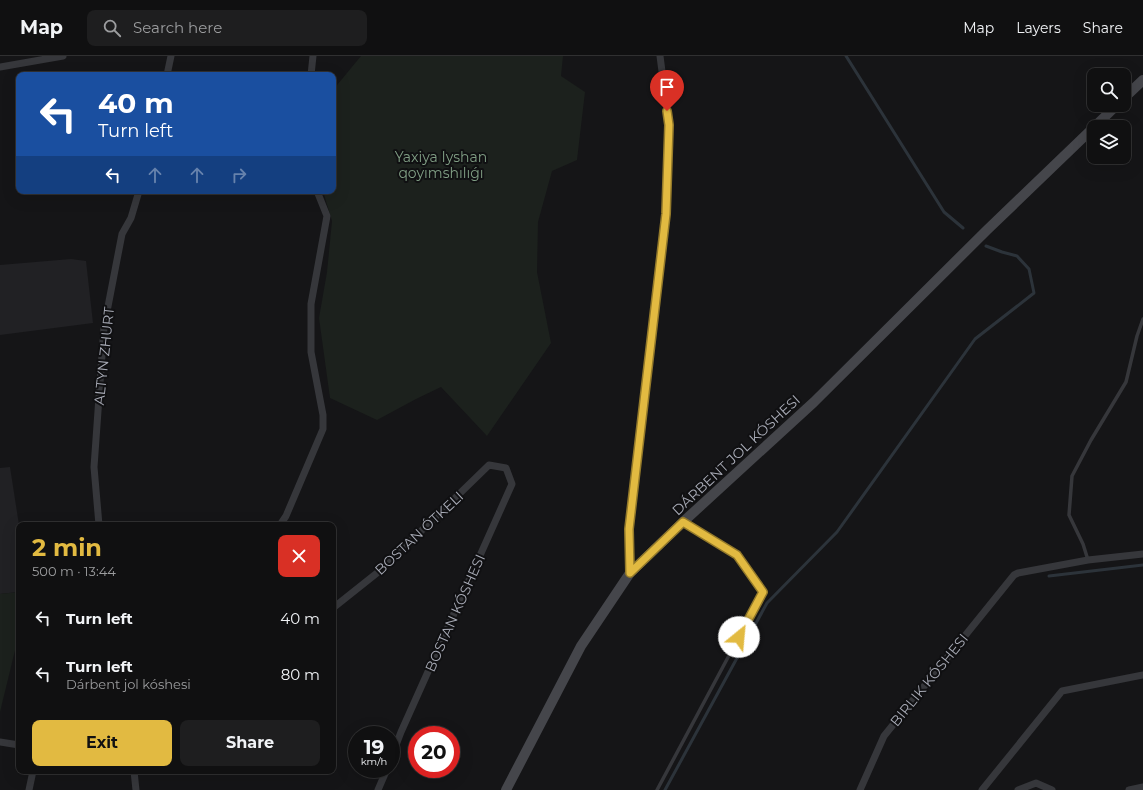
<!DOCTYPE html>
<html lang="en">
<head>
<meta charset="utf-8">
<style>
  body { margin:0; font-family:Montserrat,sans-serif; background:#1e1e1f; color:#f1f3f6; height:100vh; display:flex; flex-direction:column; font-size:15px; white-space:nowrap }
  * { box-sizing:border-box; margin:0 }
  p { font-size:13px; color:#9c9d9f }
  .icon { flex:none; width:22px; height:22px; fill:none; stroke:currentColor; stroke-width:2; stroke-linecap:round; stroke-linejoin:round }
  .map { position:relative; flex:1; overflow:hidden }
  .side { position:absolute; left:16px; top:466px; width:320px; height:252px; display:flex; flex-direction:column; background:#101011; border-radius:8px; box-shadow:0 4px 16px #0002,0 0 0 1px #303031 }
  .side>* { flex:none }
  .guide { position:absolute; left:16px; top:16px; width:320px; height:122px; border-radius:8px; box-shadow:0 4px 16px #0002,0 0 0 1px #303031; background:#1a4fa0; color:#fff; overflow:hidden }
  .fabs { position:absolute; left:1087px; top:12px; display:grid; gap:8px }
  .fabs a { display:grid; place-items:center; width:44px; height:44px; border-radius:8px; background:#101011; box-shadow:0 4px 16px #0002,0 0 0 1px #303031; font-size:20px }
  .speed { position:absolute; left:348px; top:670px; display:flex; gap:8px; font-size:20px; font-weight:700; text-align:center }
  .speed>* { display:grid; place-content:center; width:52px; height:52px; border-radius:50%; background:#101011; box-shadow:0 4px 16px #0002,0 0 0 1px #303031; line-height:1 }
  .speed small { font-size:10px; font-weight:400 }
  .speed .limit { border:6px solid #d22; background:#fff; color:#111 }
  .pin { position:absolute; display:grid; place-items:center; width:34px; height:34px; color:#fff; margin:-41px -17px; border-radius:50% 50% 50% 0; rotate:-45deg; box-shadow:0 0 4px #0007 }
  .pin .icon { rotate:45deg }
  .me { position:absolute; width:44px; margin:-22px; rotate:28deg; stroke-linejoin:round; filter:drop-shadow(0 0 3px #0008) }
  .turn { display:flex; align-items:center; gap:14px; height:84px; padding:0 16px; font-size:18px }
  .turn .icon { width:52px; height:52px; stroke-width:2.5 }
  .turn b { display:block; font-size:28px; line-height:34px }
  .lanes { display:flex; align-items:center; height:38px; padding:0 16px; background:#0003; justify-content:center; gap:20px; direction:ltr }
  .lanes .off { opacity:.35 }
  .round { display:grid; place-items:center; flex:none; width:42px; height:42px; border-radius:8px; background:#1e1e1f }
  .head { display:flex; align-items:center; justify-content:space-between; height:68px; padding:0 16px }
  h1 { font-size:24px; font-weight:700; line-height:30px; color:#e2ba41 }
  .action { display:flex; gap:8px; margin-top:auto; padding:8px 16px }
  .action a { flex:1; height:46px; border-radius:8px; background:#e2ba41; color:#111; font-size:16px; font-weight:700; line-height:46px; text-align:center }
  .action a+a { background:#1e1e1f; color:#f1f3f6 }
  ul { padding:0; list-style:none }
  li { display:flex; align-items:center; gap:12px; height:56px; padding:0 16px }
  li div { flex:1 }
  li b { display:block; font-size:15px }
  li em { font-style:normal }
  header { display:flex; align-items:center; gap:24px; box-sizing:border-box; height:56px; padding:0 20px; background:#101011; border-bottom:1px solid #303031 }
  header strong { font-size:19px }
  nav { display:flex; gap:22px; margin-inline-start:auto; font-size:14px }
  .search { width:280px; height:36px; background:#1e1e1f; display:flex; align-items:center; gap:10px; box-sizing:border-box; padding:0 14px; border-radius:8px; color:#9c9d9f; font-size:15px }
  .map>svg:first-child { display:block }
  .built { fill:#212124 }
  .green { fill:#1c211d }
  .lines { fill:none; stroke-linecap:round; stroke-linejoin:round }
  .stream { stroke:#2c333a; stroke-width:3 }
  .lane { stroke:#36373b; stroke-width:3.5 }
  .street { stroke:#36373b; stroke-width:7 }
  .secondary { stroke:#45464b; stroke-width:10 }
  .route-casing { stroke:#93792a; stroke-width:10 }
  .route { stroke:#e2ba41; stroke-width:7 }
  .labels { text-anchor:middle; stroke-width:4; stroke-linejoin:round; paint-order:stroke }
  .park-label { font-size:14px; fill:#819f85; stroke:#101012 }
  .street-label { font-size:14px; fill:#a8abb6; stroke:#101012 }
</style>
</head>
<body>
<header>
<strong>Map</strong>
<div class="search"><svg class="icon" aria-label="search" viewBox="0 0 24 24"><circle cx="10" cy="10" r="6"/><path d="M15 15l6 6"/></svg>Search here</div>
<nav><a>Map</a><a>Layers</a><a>Share</a></nav>
</header>
<div class="map">
<svg width="1143" height="734" viewBox="0 0 1143 734">
  <rect width="100%" height="100%" fill="#151517"/>
  <g class="built">
    <path d="M71,203l15,2 7,62 -93,12v-70z"/>
    <path d="M10,411l9,58v67l-19,2v-126z"/>
  </g>
  <g class="green">
    <path d="M361,0h202l-2,20 24,16 -8,68 -25,11 -14,51 -1,50 14,71 -64,93 -46,-49 -25,12 -39,21 -47,-22 -11,-80 8,-46 5,-51 -9,-30h10v-101z"/>
    <path d="M19,536v42l-19,78v-118z"/>
  </g>
  <g class="lines">
    <g class="stream">
      <path d="M846,0l98,156 19,16"/>
      <path d="M1049,520l94,-11"/>
      <path d="M665,734l102,-187 70,-71 138,-193 59,-46 -5,-24 -12,-13 -15,-4 -16,-6"/>
    </g>
    <g class="lane">
      <path d="M1088,504l-5,-16 -14,-29 3,-39 19,-36 35,-58 11,-46 6,-17"/>
      <path d="M657,734l106,-198 -26,-37 -53,-33"/>
    </g>
    <g class="street">
      <path d="M0,11l63,-11"/>
      <path d="M167,19l4,-19"/>
      <path d="M311,19l2,-19"/>
      <path d="M99,469l-5,-58 10,-140 18,-93 9,-16 8,-27"/>
      <path d="M280,469l6,-9 37,-87v-14l-12,-63v-48l16,-88 -10,-25"/>
      <path d="M630,517l-1,-44 37,-314 3,-90 -9,-69"/>
      <path d="M333,552l49,-39 107,-104 17,3 6,16 -111,248 -10,26"/>
      <path d="M0,686l19,3"/>
      <path d="M134,715l2,19"/>
      <path d="M29,734l4,-19"/>
      <path d="M378,734l9,-21"/>
      <path d="M860,734l24,-54 130,-161 4,-2 70,-13 55,-6"/>
      <path d="M982,734l80,-99 81,-16"/>
      <path d="M1018,734l18,-7 16,7"/>
      <path d="M1129,734l14,-3"/>
    </g>
    <g class="secondary">
      <path d="M1124,42l19,-18"/>
      <path d="M506,734l75,-144 49,-73 53,-51 131,-120 173,-172 130,-125"/>
    </g>
  </g>
  <g class="lines">
    <g class="route-casing">
      <path id="route" d="M667,55l2,14 -3,89 -37,315 1,44 53,-51 54,33 26,37 -24,45"/>
    </g>
    <use href="#route" class="route"/>
  </g>
  <g class="labels">
    <g class="park-label">
      <text x="441" y="106">Yaxiya Iyshan<tspan x="441" dy="16">qoyımshılıǵı</tspan></text>
    </g>
    <g class="street-label">
      <text transform="translate(104 300) rotate(-84)" y="5">ALTYN ZHURT</text>
      <text transform="translate(736 399) rotate(-43)" y="5">DÁRBENT JOL KÓSHESI</text>
      <text transform="translate(419 477) rotate(-43)" y="5">BOSTAN ÓTKELI</text>
      <text transform="translate(455 557) rotate(-66)" y="5">BOSTAN KÓSHESI</text>
      <text transform="translate(929 624) rotate(-51)" y="5">BIRLIK KÓSHESI</text>
    </g>
  </g>
</svg>
<div class="fabs">
<a><svg class="icon" aria-label="search" viewBox="0 0 24 24"><circle cx="10" cy="10" r="6"/><path d="M15 15l6 6"/></svg></a>
<a><svg class="icon" aria-label="layers" viewBox="0 0 24 24"><path d="M12 4l9 5-9 5-9-5zM3 14l9 5 9-5"/></svg></a>
</div>
<div class="speed"><div>19<small>km/h</small></div><div class="limit">20</div></div>
<div class="pin" style="left:667px;top:55px;background:#d93025"><svg class="icon" aria-label="arrive" viewBox="0 0 24 24"><path d="M6 21V4h12l-3 4 3 4H6"/></svg></div>
<svg class="me" style="left:739px;top:581px" viewBox="-20 -20 40 40"><circle r="19" fill="#fff"/><path d="M0-13L10 11 0 6-10 11z" fill="#e2ba41"/></svg>
<div class="guide">
<div class="turn"><svg class="icon" aria-label="left" viewBox="0 0 24 24"><path d="M17 20v-9H6M10 6l-5 5 5 5"/></svg><div><b>40 m</b>Turn left</div></div>
<div class="lanes"><svg class="icon" aria-label="left" viewBox="0 0 24 24"><path d="M17 20v-9H6M10 6l-5 5 5 5"/></svg><svg class="icon off" aria-label="ahead" viewBox="0 0 24 24"><path d="M12 20V5M6 11l6-6 6 6"/></svg><svg class="icon off" aria-label="ahead" viewBox="0 0 24 24"><path d="M12 20V5M6 11l6-6 6 6"/></svg><svg class="icon off" aria-label="right" viewBox="0 0 24 24"><path d="M7 20v-9h11M14 6l5 5-5 5"/></svg></div>
</div>
<section class="side">
<div class="head"><div><h1>2 min</h1><p>500 m · 13:44</p></div><a class="round" style="background:#d93025;color:#fff"><svg class="icon" aria-label="close" viewBox="0 0 24 24"><path d="M6 6l12 12M18 6L6 18"/></svg></a></div>
<ul>
<li><svg class="icon" aria-label="left" viewBox="0 0 24 24"><path d="M17 20v-9H6M10 6l-5 5 5 5"/></svg><div><b>Turn left</b></div><em>40 m</em></li>
<li><svg class="icon" aria-label="left" viewBox="0 0 24 24"><path d="M17 20v-9H6M10 6l-5 5 5 5"/></svg><div><b>Turn left</b><p>Dárbent jol kóshesi</p></div><em>80 m</em></li>
</ul>
<div class="action"><a>Exit</a><a>Share</a></div>
</section>
</div>
</body>
</html>
